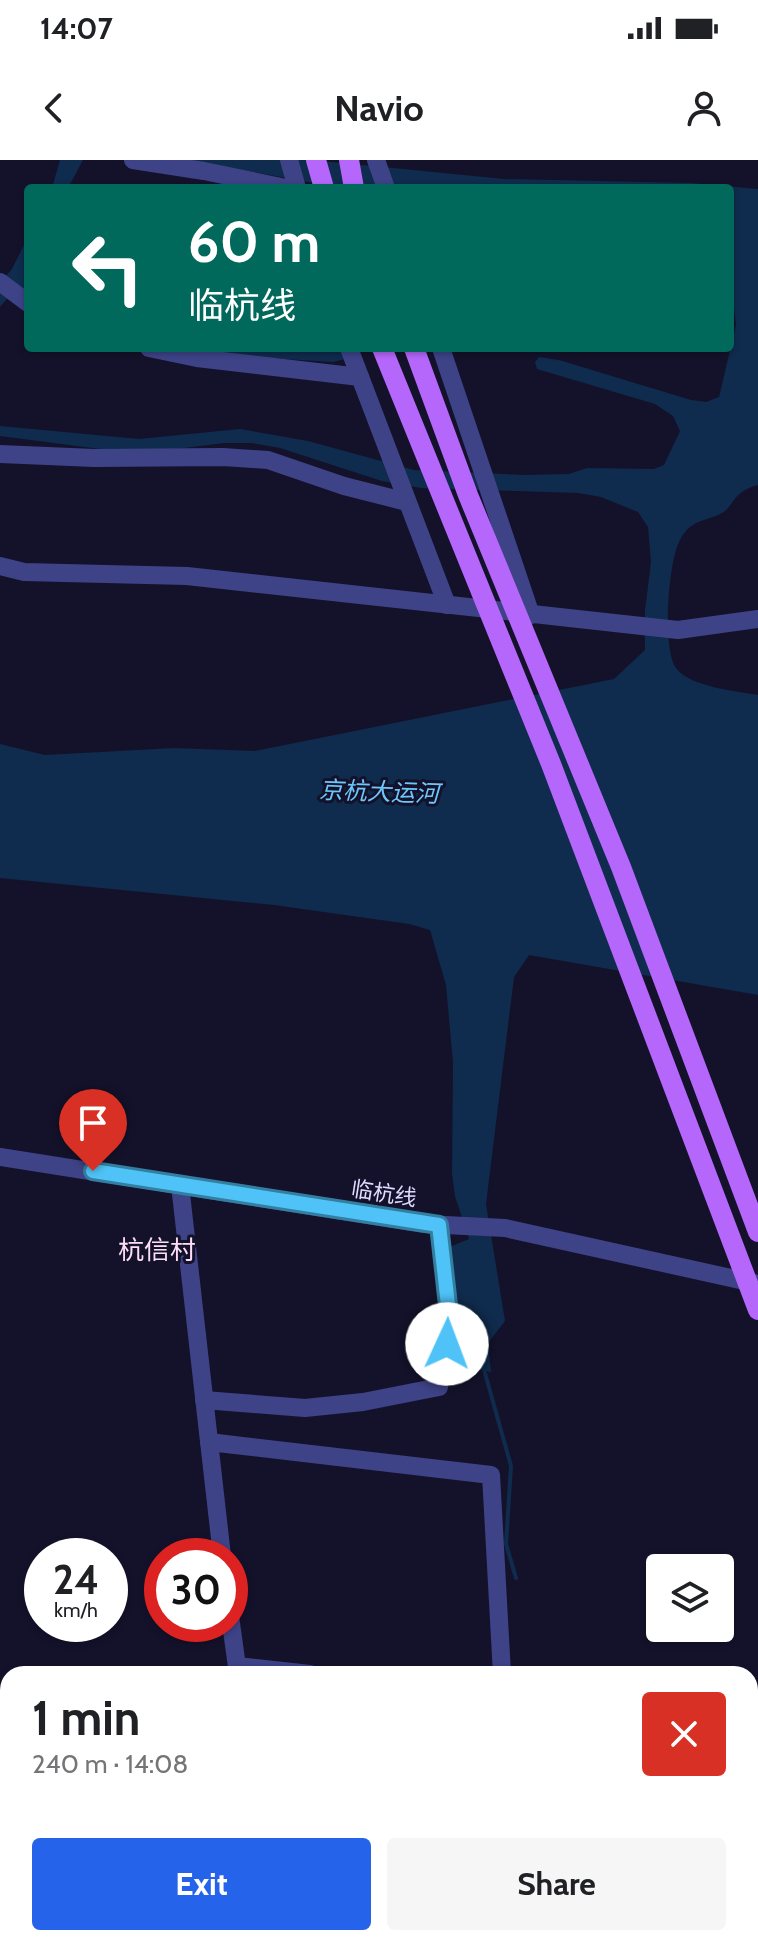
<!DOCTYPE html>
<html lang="en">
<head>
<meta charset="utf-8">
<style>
  body { margin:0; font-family:Cabin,"Noto Sans SC",sans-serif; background:#f6f6f6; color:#202124; height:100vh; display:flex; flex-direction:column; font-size:30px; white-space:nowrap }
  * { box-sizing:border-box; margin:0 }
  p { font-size:26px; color:#757577 }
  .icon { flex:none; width:44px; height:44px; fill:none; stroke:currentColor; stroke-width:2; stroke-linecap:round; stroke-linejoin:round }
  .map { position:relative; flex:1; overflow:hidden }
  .panel { position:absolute; left:0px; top:1506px; width:758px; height:280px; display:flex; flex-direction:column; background:#fff; border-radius:24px 24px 0 0; box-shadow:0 2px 6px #0004 }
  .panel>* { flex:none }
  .hud { position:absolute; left:24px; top:24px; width:710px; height:168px; border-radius:8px; box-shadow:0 2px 6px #0004; background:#00695c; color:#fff; overflow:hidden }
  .fabs { position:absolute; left:646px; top:1394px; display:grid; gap:16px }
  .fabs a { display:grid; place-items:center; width:88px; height:88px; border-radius:8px; background:#fff; box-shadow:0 2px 6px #0004; font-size:40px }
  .speed { position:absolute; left:24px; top:1378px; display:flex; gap:16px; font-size:40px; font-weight:700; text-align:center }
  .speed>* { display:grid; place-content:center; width:104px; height:104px; border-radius:50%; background:#fff; box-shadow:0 2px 6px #0004; line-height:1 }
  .speed small { font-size:20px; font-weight:400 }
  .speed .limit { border:12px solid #d22; background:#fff; color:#111 }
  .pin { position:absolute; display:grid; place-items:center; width:68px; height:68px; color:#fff; margin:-82px -34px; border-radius:50% 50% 50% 0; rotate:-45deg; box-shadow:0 0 8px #0007 }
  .pin .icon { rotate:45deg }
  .me { position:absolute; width:88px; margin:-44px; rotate:2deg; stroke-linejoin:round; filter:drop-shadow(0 0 6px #0008) }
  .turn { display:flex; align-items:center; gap:28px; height:168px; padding:0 32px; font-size:36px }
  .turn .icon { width:104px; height:104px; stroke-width:2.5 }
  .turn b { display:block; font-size:56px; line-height:68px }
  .round { display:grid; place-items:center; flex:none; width:84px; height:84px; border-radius:8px; background:#f6f6f6 }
  .headline { display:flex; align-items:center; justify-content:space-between; height:136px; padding:0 32px }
  h1 { font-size:48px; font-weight:700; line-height:60px }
  .primary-button { display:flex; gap:16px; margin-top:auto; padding:16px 32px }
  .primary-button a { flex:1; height:92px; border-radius:8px; background:#2563eb; color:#fff; font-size:32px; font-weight:700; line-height:92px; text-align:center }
  .primary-button a+a { background:#f6f6f6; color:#202124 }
  .status { display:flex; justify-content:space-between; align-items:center; height:56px; padding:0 40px; background:#fff; direction:ltr }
  .status svg { height:22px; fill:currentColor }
  header { display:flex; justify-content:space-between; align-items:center; height:104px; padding:0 32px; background:#fff; font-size:36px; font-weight:700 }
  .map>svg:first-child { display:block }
  .water { fill:#0f2b4d }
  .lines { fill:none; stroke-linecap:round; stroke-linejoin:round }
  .stream { stroke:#0f2b4d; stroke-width:4 }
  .minor { stroke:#3e4388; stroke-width:18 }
  .major { stroke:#b567fb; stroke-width:20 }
  .route-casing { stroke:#337fa1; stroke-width:20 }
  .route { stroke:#4fc3f7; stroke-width:14 }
  .labels { text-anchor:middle; stroke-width:6; stroke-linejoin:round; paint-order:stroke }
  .street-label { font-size:22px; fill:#dddcfe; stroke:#14122b }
  .water-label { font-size:24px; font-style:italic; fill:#6dc7fb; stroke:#14122b }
  .quarter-label { font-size:26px; fill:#fedef6; stroke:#14122b }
</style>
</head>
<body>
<div class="status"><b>14:07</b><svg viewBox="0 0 49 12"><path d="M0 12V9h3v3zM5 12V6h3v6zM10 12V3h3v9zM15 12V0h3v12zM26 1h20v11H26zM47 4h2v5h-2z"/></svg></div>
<header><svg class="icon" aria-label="back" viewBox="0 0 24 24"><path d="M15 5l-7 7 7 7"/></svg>Navio<svg class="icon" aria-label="person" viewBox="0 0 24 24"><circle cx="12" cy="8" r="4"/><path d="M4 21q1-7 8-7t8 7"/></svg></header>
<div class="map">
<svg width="758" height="1786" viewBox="0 0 758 1786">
  <rect width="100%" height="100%" fill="#14122b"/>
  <g class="water">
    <path d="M60,0h23l-15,28h-16z"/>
    <path d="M186,0h126l192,19 187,4 67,6v296c-27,7 -23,22 -38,29 -16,8 -29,5 -40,26 -12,21 -18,109 -4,128 14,19 60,23 82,27v300l-229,-40 -15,22 -28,227 19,117 -17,22 3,29 -39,-8 -5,-116 22,-9 -14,-43 -3,-22 1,-111 -7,-78 -16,-55 -21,-6 -135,-19 -274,-27v-134l45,11 129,-7 81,3 359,-72 31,-29v-40l6,-48 -3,-35 -10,-15 -37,-15 -23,-4 -157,-5 -39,-7 -102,-33 -29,-5h-27l-56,7 -45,2 -123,-16v-10l139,13 101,-10 68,12 106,29 110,5 45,-1 18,-6 67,1 10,-4 16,-34 -7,-15 -18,-12 -118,-35 -2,-7 4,-5 20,3 132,40 15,2 13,-5 17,-72 -6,-49v-88h-387z"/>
    <path d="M28,77v59l-13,-7 -15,18v-24l12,-14z"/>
    <path d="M192,188h172l-11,9 -20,5 -66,-4z"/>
  </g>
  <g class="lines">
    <g class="stream">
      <path d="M483,1206l28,100 -5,78 10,34"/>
      <path d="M0,1666l8,1"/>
    </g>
    <g class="minor">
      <path d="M133,0l71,11 82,17"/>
      <path d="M289,0l8,28"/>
      <path d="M376,0l10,28"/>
      <path d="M0,122l28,21"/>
      <path d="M149,188l48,10 163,19"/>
      <path d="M349,188l98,257"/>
      <path d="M441,188l90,267"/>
      <path d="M0,294l94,4 129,-1 45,3 76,26 63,16"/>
      <path d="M0,406l24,6 163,4 491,54 80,-11"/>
      <path d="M0,997l425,67 80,4 253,56"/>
      <path d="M180,1025l42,371"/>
      <path d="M204,1240l101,8 58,-6 76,-15 11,-64 -11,-98"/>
      <path d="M209,1282l282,33 11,199"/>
      <path d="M230,1456l8,58"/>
      <path d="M237,1506l73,8"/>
      <path d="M750,1562h8"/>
      <path d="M0,1572l8,2"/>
      <path d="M0,1681l8,1"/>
      <path d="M271,1778l1,8"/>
      <path d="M605,1778l153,6"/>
    </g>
    <g class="major">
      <path d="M316,0l8,28"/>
      <path d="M349,0l5,28"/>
      <path d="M382,188l169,416 207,546"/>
      <path d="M414,188l54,147 153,372 137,365"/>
    </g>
  </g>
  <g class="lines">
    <g class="route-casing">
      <path id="route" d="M93,1011l346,54 11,98 -3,21"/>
    </g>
    <use href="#route" class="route"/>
  </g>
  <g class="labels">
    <g class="street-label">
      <text transform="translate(384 1033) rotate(9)" y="8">临杭线</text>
    </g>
    <g class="water-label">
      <text transform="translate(379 632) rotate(2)" y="8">京杭大运河</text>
    </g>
    <g class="quarter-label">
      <text x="157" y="1099">杭信村</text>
    </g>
  </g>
</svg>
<div class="fabs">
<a><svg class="icon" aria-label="layers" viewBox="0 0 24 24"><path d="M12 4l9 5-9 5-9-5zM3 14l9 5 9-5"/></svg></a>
</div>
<div class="speed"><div>24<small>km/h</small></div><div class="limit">30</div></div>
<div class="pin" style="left:93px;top:1011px;background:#d93025"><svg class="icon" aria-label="arrive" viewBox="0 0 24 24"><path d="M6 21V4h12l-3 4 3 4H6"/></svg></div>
<svg class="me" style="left:447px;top:1184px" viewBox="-20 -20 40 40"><circle r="19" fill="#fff"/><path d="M0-13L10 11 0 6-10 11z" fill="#4fc3f7"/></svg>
<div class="hud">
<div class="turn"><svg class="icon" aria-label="left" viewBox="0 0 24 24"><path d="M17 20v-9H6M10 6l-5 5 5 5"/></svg><div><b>60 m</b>临杭线</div></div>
</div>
<section class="panel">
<div class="headline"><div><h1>1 min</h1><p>240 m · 14:08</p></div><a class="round" style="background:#d93025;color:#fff"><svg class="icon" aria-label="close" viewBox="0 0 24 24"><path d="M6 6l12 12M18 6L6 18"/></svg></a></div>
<div class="primary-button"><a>Exit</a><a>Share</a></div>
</section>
</div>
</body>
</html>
